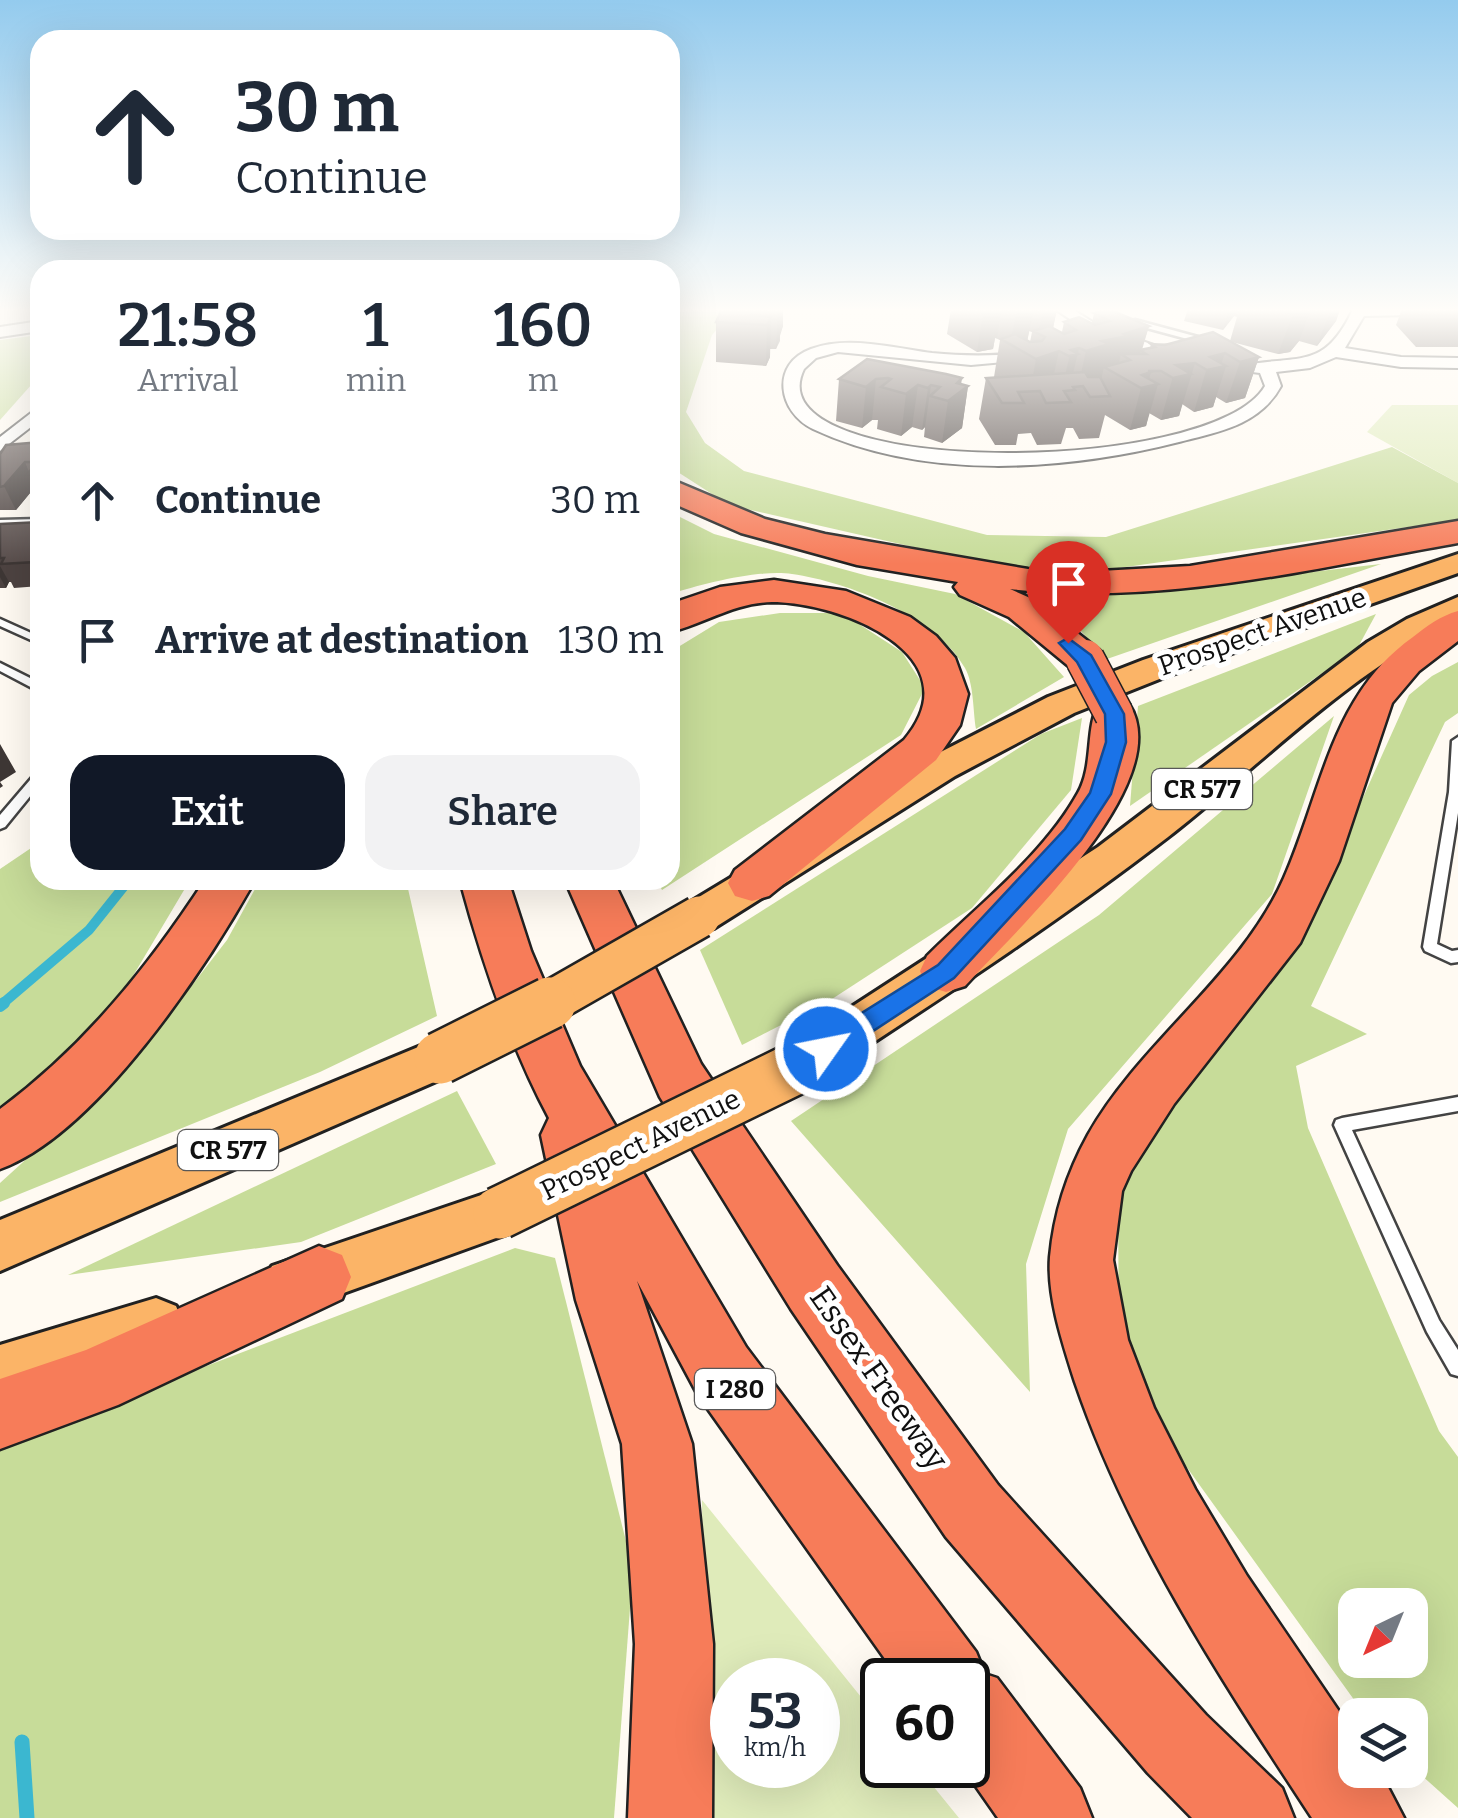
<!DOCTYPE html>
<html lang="en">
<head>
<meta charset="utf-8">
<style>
  body { margin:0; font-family:Bitter,serif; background:#f2f2f3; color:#1f2937; height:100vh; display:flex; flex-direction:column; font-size:38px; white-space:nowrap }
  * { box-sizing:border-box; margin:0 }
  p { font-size:32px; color:#747a83 }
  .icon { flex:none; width:55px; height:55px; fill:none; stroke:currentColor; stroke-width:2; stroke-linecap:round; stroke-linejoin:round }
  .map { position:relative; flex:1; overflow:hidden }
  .panel { position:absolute; left:30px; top:260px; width:650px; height:630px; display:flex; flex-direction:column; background:#fff; border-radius:30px; box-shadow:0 10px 40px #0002 }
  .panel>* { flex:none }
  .top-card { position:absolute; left:30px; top:30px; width:650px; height:210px; border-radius:30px; box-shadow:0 10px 40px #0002; background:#fff; color:#1f2937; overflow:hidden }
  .needle { width:65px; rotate:223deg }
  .buttons { position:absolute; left:1338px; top:1588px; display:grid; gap:20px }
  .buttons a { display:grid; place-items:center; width:90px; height:90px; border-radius:20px; background:#fff; box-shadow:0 10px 40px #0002; font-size:50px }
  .speed { position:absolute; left:710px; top:1658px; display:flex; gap:20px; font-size:50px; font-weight:700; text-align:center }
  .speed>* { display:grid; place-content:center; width:130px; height:130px; border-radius:50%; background:#fff; box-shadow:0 10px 40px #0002; line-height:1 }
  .speed small { font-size:25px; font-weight:400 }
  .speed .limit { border:5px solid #111; border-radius:15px; background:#fff; color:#111 }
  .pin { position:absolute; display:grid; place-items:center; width:85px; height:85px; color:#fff; margin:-102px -42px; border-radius:50% 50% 50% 0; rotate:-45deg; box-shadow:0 0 10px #0007 }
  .pin .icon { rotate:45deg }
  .me { position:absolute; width:110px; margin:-55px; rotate:57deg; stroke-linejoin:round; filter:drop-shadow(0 0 8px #0008) }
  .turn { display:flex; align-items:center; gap:35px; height:210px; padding:0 40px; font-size:45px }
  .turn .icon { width:130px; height:130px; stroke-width:2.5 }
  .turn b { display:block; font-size:70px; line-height:85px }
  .eta { display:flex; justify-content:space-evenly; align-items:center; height:170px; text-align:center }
  .eta b { font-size:60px; font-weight:600; line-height:70px }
  .cta { display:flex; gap:20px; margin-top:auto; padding:20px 40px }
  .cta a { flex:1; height:115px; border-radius:30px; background:#111827; color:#fff; font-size:40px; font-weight:600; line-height:115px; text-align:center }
  .cta a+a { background:#f2f2f3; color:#1f2937 }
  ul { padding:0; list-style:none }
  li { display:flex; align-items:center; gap:30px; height:140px; padding:0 40px }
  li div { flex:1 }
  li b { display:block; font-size:38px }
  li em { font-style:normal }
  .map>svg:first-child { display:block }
  .green { fill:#dfebba; fill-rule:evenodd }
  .forest { fill:#c7dc99; fill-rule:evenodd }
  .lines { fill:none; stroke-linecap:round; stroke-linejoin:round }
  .stream-far2 { stroke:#3bb7d0; stroke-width:10 }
  .stream-far1 { stroke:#3bb7d0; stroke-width:12 }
  .stream { stroke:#3bb7d0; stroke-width:15 }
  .service-casing { stroke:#434343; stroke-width:5 }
  .minor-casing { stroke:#434343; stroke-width:4 }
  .primary-casing { stroke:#212121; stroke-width:6 }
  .motorway-casing { stroke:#212121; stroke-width:5 }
  .service { fill:#fff; fill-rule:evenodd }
  .minor { fill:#fff; fill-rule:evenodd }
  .primary { fill:#fbb467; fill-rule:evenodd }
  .motorway { fill:#f77c59; fill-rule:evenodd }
  .primary-bridge-far1-casing { stroke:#212121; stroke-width:46; stroke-linecap:butt }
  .primary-bridge-casing { stroke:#212121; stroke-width:56; stroke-linecap:butt }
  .motorway-bridge-casing { stroke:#212121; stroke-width:41; stroke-linecap:butt }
  .primary-bridge-far1 { stroke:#fbb467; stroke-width:41 }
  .primary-bridge { stroke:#fbb467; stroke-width:51 }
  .motorway-bridge { stroke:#f77c59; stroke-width:38 }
  .wall { fill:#4d4341; fill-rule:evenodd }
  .shaded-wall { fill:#3e3735 }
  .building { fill:#594e4c; stroke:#3e3735; stroke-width:2.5 }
  .route { fill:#1a73e8; stroke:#114b97; stroke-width:2.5 }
  .labels { text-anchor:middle; stroke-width:10; stroke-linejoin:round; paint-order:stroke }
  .shield { fill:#fff; stroke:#585858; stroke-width:2.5 }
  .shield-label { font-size:25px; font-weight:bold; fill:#101010 }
  .street-label { font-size:28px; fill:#101010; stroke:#fff }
  .near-street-label { font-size:32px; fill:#101010; stroke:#fff }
</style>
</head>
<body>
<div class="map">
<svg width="1458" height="1818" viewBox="0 0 1458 1818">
  <rect width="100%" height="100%" fill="#fffaf2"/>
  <g class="green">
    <path d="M1392,405h66v78l-91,-51z"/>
    <path d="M702,1500l180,223v42h34l43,53h-256zM732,1680h86v85h-86z"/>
  </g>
  <g class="forest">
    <path d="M735,309l-23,26 -26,77 19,31 39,28 243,64 119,2 286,-90 66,36v37l-339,48 -105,2 -285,-65 -59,-38v-156z"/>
    <path d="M40,335v40l-40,45v-80z"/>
    <path d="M670,512l44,22 154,42 87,18 69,38 40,45 -88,52c-3,-17 -2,-45 -11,-61 -29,-52 -117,-86 -173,-94 -33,-5 -89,10 -122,20z"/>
    <path d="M1381,564l-274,95 -43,-46 -33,-20 132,-4z"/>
    <path d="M780,613h62l60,39 23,36 -24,47 -239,155 -5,-10h13v-228l49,-30z"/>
    <path d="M1376,614l-19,35 -227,157 8,-100z"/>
    <path d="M1458,662v51l-13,9 -134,284 56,28 -71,32 12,62 131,303 19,26v351l-48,-43v-50h-45l-246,-342 -1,-188 195,-276 96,-214 23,-19zM1355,1605h55v55h-55z"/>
    <path d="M1334,716l-62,178 -204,235 -42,135 4,128 -239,-271 308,-206z"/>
    <path d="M1082,718l-11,72 -99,118 -140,91 -90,46 -42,-95 341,-216z"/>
    <path d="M40,842v38h150l-101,170 -89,64v-245z"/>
    <path d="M260,880h146l31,136 -117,56 -320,130v-19l132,-120 95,-123z"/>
    <path d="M457,1091l39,73 -195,78 -233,33z"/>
    <path d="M515,1248l40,10 78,311 -19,249h-614v-373z"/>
  </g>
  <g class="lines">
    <path class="stream-far2" d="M1,1005l88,-75 40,-50"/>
    <path class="stream-far1" d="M0,1006l4,-3"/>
    <path class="stream" d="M22,1742l5,76"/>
    <g class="service-casing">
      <g id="service">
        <path d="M1135,320l63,17 1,2 -4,2 -63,-17 -1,-2z"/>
        <path d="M40,519v6l-40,1v-6z"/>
        <path d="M0,619l40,18v7l-40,-18z"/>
        <path d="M0,663l40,20v9l-40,-21z"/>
        <path d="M1458,737v76l-21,131 15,7 6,-1v12l-7,1 -26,-12 -2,-4 26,-155 3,-51z"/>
        <path d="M40,772v12l-35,43 -5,2v-14l36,-42z"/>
        <path d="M1458,1097v14l-106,19 87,190 19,30v26l-7,-2 -24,-42 -93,-207 2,-5 6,-2z"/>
      </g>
    </g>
    <g class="minor-casing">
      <g id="minor">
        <path d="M1055,309h17l27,17 92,32 -14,3 -88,-29z"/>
        <path d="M1353,309h105v5l-94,2 -19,32 56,9 57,1v10l-57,-1 -65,-10 -26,11 -34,4 5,14c-21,39 -63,46 -102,56 -115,29 -255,39 -366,-13 -35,-17 -43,-65 -2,-80 37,-14 83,-1 121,4 33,3 65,4 98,-2l8,5 -2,3 -65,6 -133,-13 -22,6 -12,11c-54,110 409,108 461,17l-5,-13 -16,-2v-6c56,-10 81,5 109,-56z"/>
        <path d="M40,321v10l-40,6v-10z"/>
        <path d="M40,406v14l-40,31v-14z"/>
      </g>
    </g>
    <g class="primary-casing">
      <g id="primary">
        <path d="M1458,554v19l-291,103 -93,37 -119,63 -241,152 -15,5 -15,-5 -6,-11 6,-11 245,-148 119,-61 95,-37z"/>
        <path d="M1458,597v23c-110,53 -195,143 -290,217 -114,88 -235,166 -355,245l-17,6 -17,-6 -7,-14 7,-14 319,-207 270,-205 39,-23z"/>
        <path d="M440,1038l17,6 7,14 -7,14 -457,199v-51z"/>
        <path d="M499,1189l19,7 7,17 -7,17 -227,82 -19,-8 -8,-19 8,-19z"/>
        <path d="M156,1298l20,8 8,20 -8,20 -176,57v-58z"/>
      </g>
    </g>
    <g class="motorway-casing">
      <g id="motorway">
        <path d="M670,479l95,40 60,15 203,35 54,3 108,-6 268,-45v22c-148,26 -297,63 -448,46l27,12 62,49 6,9 -6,9 -14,3 -14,-3 -62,-51 -49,-22 -6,-8 4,-5 -101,-17 -116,-32 -71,-31z"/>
        <path d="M774,580l72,11 64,26 26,19 19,22 13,36 -8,31 -24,35 -167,136 -17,5 -17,-5 -7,-13 7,-13 169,-130c72,-85 -64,-138 -132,-138 -39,1 -66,21 -102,30v-28l50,-17z"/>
        <path d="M1458,611v30l-39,30 -27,32 -53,158 -39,82 -126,161 -43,67 -9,20 -9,69 15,80 26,68 41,81 52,87 108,159v35h24l25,48h-92c-91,-139 -183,-278 -237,-436 -12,-38 -28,-85 -25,-125 4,-44 17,-84 38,-122 53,-94 152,-158 196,-257 38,-86 47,-183 129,-241 14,-11 27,-21 45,-26z"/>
        <path d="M1114,700l15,4c50,78 -117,230 -164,282l-19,6 -19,-6 -7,-15 7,-15c51,-51 116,-100 151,-163 16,-28 7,-66 21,-89z"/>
        <path d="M205,880h50c-49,88 -159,254 -255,289v-60c84,-62 148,-142 205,-229z"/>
        <path d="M460,880h48l23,71 49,115 166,281 230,305 9,22 12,4 83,110 12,30h-94l-37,-53h7v-85h-68l-202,-285 -61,-114 55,163 21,200 -1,174h-84l7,-174 -13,-200 -46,-144 -35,-165 8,-17c-40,-75 -67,-157 -89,-238z"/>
        <path d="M565,880h48l88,184 136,201 161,220 208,230 76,73 12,30h-102l-44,-45 -202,-236 -155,-228 -131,-212z"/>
        <path d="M319,1246l23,9 9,22 -9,22 -224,106 -118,44v-70l86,-29z"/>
      </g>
    </g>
    <use href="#service" class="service"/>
    <use href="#minor" class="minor"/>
    <use href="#primary" class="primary"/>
    <use href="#motorway" class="motorway"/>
    <g class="primary-bridge-far1-casing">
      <path id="primary-bridge-far1" d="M545,1005l154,-88"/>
    </g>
    <g class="primary-bridge-casing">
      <g id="primary-bridge">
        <path d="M440,1058l110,-55"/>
        <path d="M499,1213l297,-145"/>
      </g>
    </g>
    <g class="motorway-bridge-casing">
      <path id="motorway-bridge" d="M1085,659l29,55"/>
    </g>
    <use href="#primary-bridge-far1" class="primary-bridge-far1"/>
    <use href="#primary-bridge" class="primary-bridge"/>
    <use href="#motorway-bridge" class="motorway-bridge"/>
  </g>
  <g class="wall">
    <path d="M722,309h61v17l-3,7v8l-4,8h-6v8l-4,9 -50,-4v-40z"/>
    <path d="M951,309h106l-4,19 9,4 2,-10 28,1 2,-10 55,13 -7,24 8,-2 1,-4 79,-3 7,-24 -3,-1 -11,14 -39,-9 4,-12h152l-4,12 -19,25 -18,-5 -9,11 -12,2 -46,-12 27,15 -14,41 -19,5 -10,-6 -3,10 -19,5 -12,-8 -3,12 -18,4 -12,-7 -3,13 -16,4 -25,-15 -6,23 -20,1 -6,-11h-7l-5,16 -24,1 -6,-12 -13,1 -2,11h-21l-16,-26 7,-41 8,-1 6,-37 -5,-2 -2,11 -16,3 -30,-18zM1029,331l3,1 -2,10 -3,-1z"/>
    <path d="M1402,309h56v38h-42l-20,-22z"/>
    <path d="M867,359l101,27 -6,42 -20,15 -18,-6 1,-10 -3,3 -10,-3 -11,9 -24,-7 1,-9h-6l-10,8 -26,-7 3,-42z"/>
    <path d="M40,442v55l-5,-10 -19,23h-16v-56z"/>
    <path d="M40,522v64l-26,2 -3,-6h-2l-3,6h-6v-64z"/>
  </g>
  <g class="shaded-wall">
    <path d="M778,309h5v17l-7,23z"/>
    <path d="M987,309h15l-5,29h-2l-2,11 -16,3 6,-39z"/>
    <path d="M1017,309h17l-7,33 -17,2z"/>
    <path d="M1043,309h14l-5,24 -14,1z"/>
    <path d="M1229,309h8l-3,7 -11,14z"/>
    <path d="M1308,309h3l-12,32 -9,11 -12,2 15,-40z"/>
    <path d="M1331,309h9l-4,12 -19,25z"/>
    <path d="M771,317l-1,40 -4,9 1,-41z"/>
    <path d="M1149,326l-13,40 -6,-6 -9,-6 -5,20h-2v-1l-10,-6 -3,13 -18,6 -5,1 8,-36 16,-10z"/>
    <path d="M1079,348l-10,43h-5l-4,6 11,-47z"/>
    <path d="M1059,351l-9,41h-20l6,-33z"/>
    <path d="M1225,353l-5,14 6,-1 -13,41 -19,5 16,-55z"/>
    <path d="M1259,357l-14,41 -19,5 14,-41z"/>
    <path d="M1195,363l-16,53 -18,4 15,-55z"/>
    <path d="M1151,372l-4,15 11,-3 -12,42 -16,4 11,-42 1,-13z"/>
    <path d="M962,378l-2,14 8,-6 -6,42 -20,15 6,-42 9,-18z"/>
    <path d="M876,379l-4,41 -10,8 4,-41z"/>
    <path d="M918,385l-6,42 -11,9 5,-42z"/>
    <path d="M931,385l-6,42 -3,3 6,-42z"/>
    <path d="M25,462l10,25 -19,23 -12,-24z"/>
    <path d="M40,550v22l-5,-10z"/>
    <path d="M0,566l9,16 -3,6 -6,-11z"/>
    <path d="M0,744l16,28 -16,10 3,4 -3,2z"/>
  </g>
  <g class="building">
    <path d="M722,309h32l-3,6 20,2 -4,8 -51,-3z"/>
    <path d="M977,309h23l-17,4z"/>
    <path d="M1108,309l41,17 -25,8 4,2 -26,5 7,3 -23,7 -7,-3 -8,2 7,4 -9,2 -10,-5 -23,8 -35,-20 14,-5 15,8 12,-1 3,-4 -12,-6 16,-5 15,8 12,-4 -12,-8 15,-5 16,8 15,-4 -16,-8z"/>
    <path d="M1271,309h37l-3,4 -12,1z"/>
    <path d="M1213,332l46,25 -19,5 -15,-9 -15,4 16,9 -19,4 -12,-7 -19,2 15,9 -18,4 -12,-7h-13l3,1 -9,3 16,9 -17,4 -37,-21 26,-7 -9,-6h25l-6,-4 15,-3 -4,-3 14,1z"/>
    <path d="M867,359l79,15 16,4 -5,5 11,3 -20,15 -18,-5 10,-9 -9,-2 -3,3 -10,-3 -12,9 -25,-7 10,-8 -3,-1 -12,1 -10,8 -27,-8z"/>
    <path d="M1085,372l3,5h12l10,19 -20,1 -7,-11 -10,1 2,3 -11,1 7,11 -25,1 -6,-12 -22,1 6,11h-22l-16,-25z"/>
    <path d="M40,442v31l-12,1 8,-12h-11l-21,24 -4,1v-33l6,-9z"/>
    <path d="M40,522v28l-5,12 -34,2 3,-6h-4v-34z"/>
  </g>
  <linearGradient id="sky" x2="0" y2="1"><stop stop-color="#94cbee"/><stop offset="0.55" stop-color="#fffdf9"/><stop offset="1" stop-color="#fffdf9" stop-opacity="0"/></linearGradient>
  <rect width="1458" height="564" fill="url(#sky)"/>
  <path class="route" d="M1068,638l23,17 33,59 2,28 -15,52 -30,46 -127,138 -119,78 -9,3 -9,-3 -4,-7 4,-8 121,-76 127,-136 25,-36 16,-51 -1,-28 -28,-52 -18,-19z"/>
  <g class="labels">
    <g class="shield">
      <rect x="1152" y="769" width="100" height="40" rx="8"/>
      <rect x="178" y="1130" width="100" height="40" rx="8"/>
      <rect x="695" y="1369" width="80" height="40" rx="8"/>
    </g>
    <g class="shield-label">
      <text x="1202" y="798">CR 577</text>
      <text x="228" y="1159">CR 577</text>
      <text x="735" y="1398">I 280</text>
    </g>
    <g class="street-label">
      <text transform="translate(1262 631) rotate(-19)" y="10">Prospect Avenue</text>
      <text transform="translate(640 1144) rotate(-26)" y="10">Prospect Avenue</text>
    </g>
    <g class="near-street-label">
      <text transform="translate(879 1378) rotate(55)" y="11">Essex Freeway</text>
    </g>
  </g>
</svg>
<div class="buttons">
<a><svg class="needle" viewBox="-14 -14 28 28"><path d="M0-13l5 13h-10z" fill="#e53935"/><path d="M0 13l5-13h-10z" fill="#747a83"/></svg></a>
<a><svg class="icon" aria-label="layers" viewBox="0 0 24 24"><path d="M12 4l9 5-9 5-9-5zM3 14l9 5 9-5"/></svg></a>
</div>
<div class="speed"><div>53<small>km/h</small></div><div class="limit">60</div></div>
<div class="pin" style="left:1068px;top:643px;background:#d93025"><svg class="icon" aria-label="arrive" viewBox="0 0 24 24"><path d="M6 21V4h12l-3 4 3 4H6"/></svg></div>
<svg class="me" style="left:826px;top:1049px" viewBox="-20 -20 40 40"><circle r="17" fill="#1a73e8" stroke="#fff" stroke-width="3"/><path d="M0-11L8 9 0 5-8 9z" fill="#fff"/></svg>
<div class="top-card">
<div class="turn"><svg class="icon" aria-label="ahead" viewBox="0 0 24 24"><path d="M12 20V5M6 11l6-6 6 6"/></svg><div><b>30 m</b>Continue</div></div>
</div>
<section class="panel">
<div class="eta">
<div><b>21:58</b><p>Arrival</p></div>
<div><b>1</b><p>min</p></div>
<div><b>160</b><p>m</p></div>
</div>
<ul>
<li><svg class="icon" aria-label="ahead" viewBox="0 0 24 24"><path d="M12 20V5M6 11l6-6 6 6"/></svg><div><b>Continue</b></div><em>30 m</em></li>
<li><svg class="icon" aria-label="arrive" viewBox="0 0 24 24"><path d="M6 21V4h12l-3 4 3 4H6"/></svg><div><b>Arrive at destination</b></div><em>130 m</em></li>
</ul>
<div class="cta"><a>Exit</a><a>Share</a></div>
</section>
</div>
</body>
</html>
